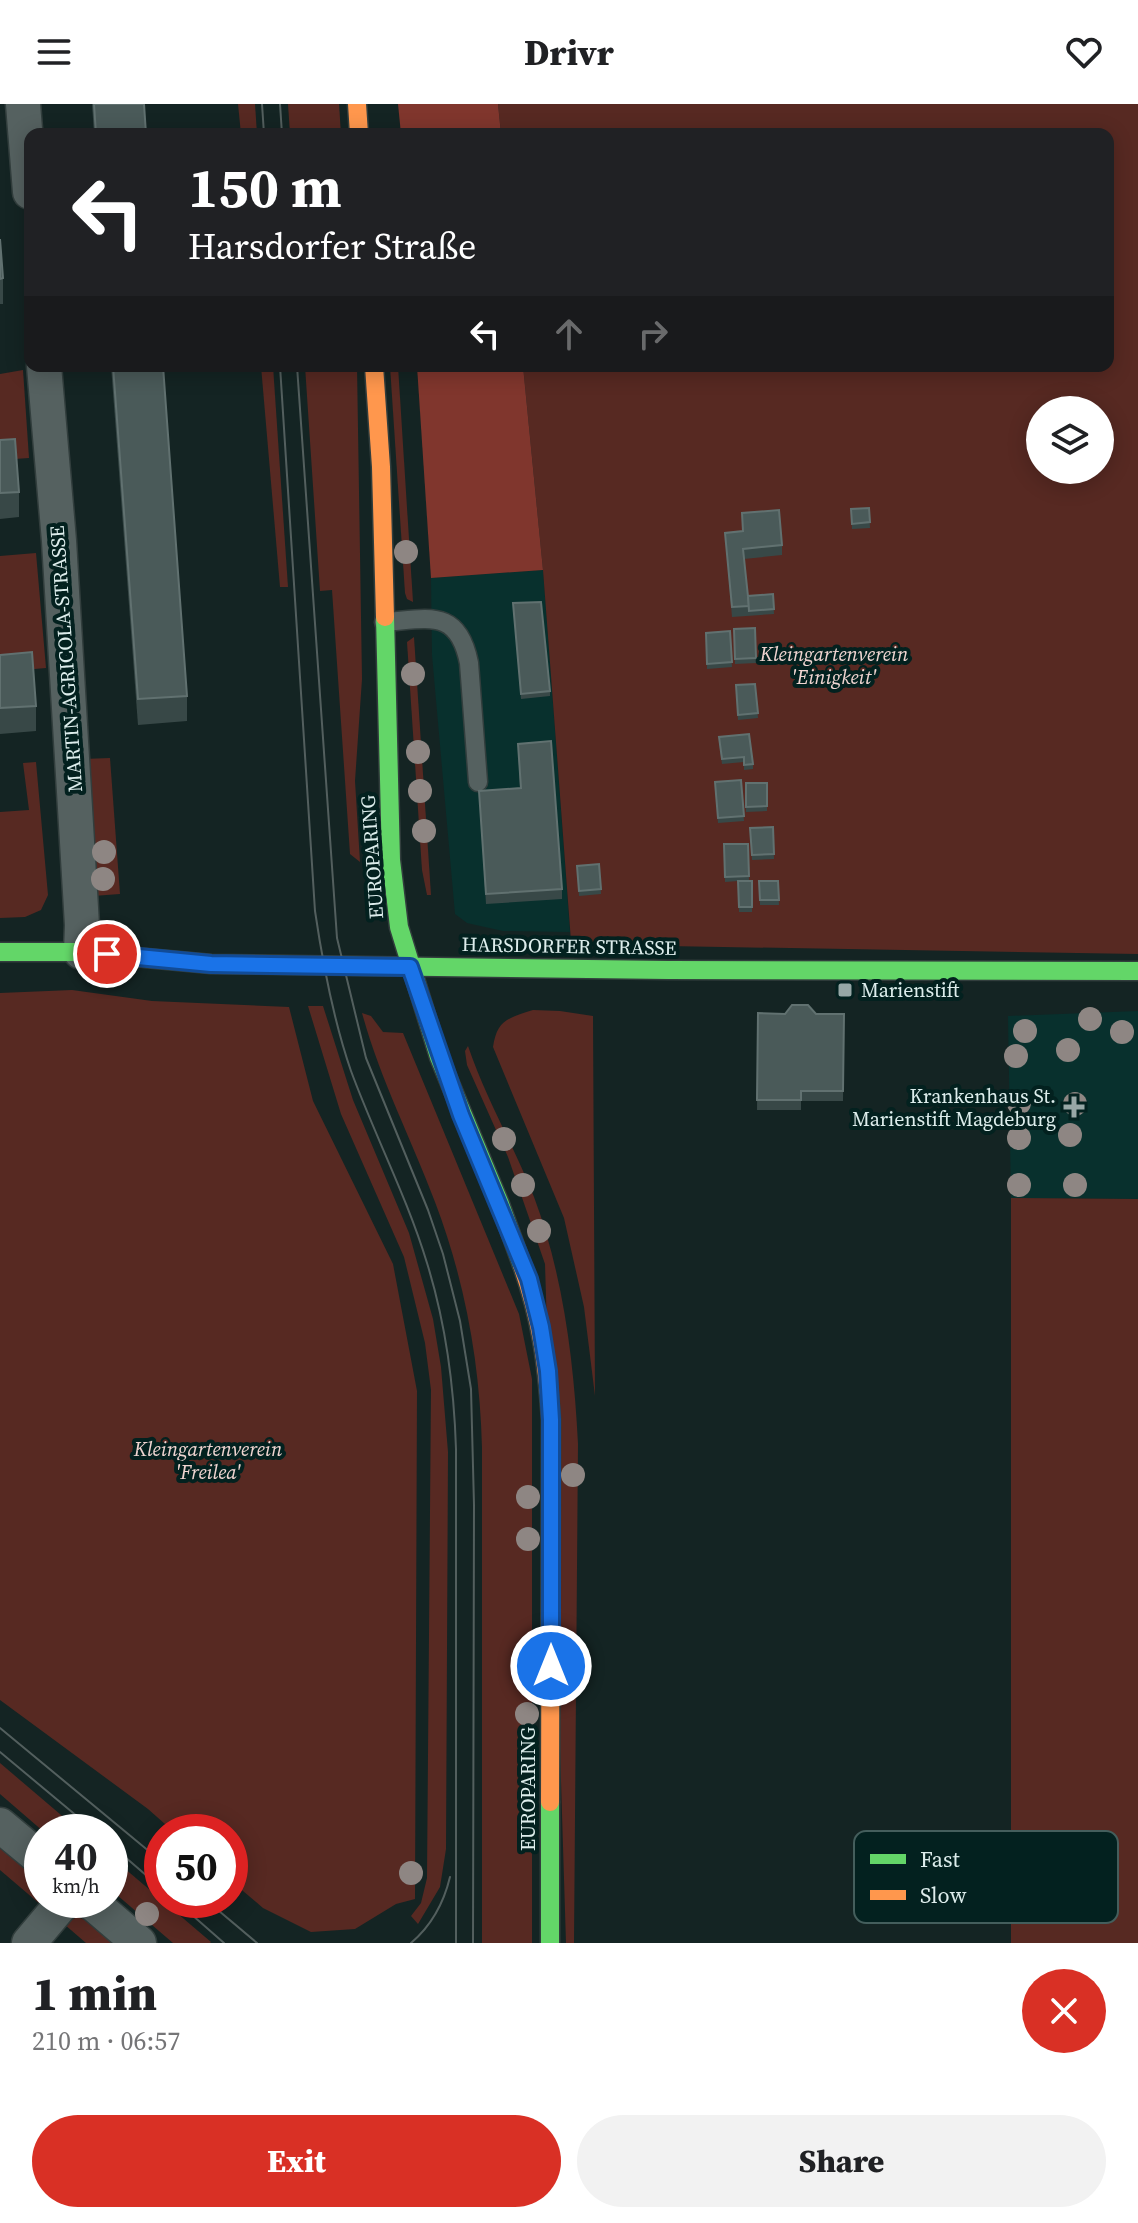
<!DOCTYPE html>
<html lang="en">
<head>
<meta charset="utf-8">
<style>
  body { margin:0; font-family:"Source Serif 4",serif; background:#f2f2f2; color:#202124; height:100vh; display:flex; flex-direction:column; font-size:30px; white-space:nowrap }
  * { box-sizing:border-box; margin:0 }
  p { font-size:26px; color:#757577 }
  .icon { flex:none; width:44px; height:44px; fill:none; stroke:currentColor; stroke-width:2; stroke-linecap:round; stroke-linejoin:round }
  .map { position:relative; height:1839px; overflow:hidden }
  .details { display:flex; flex-direction:column; background:#fff; flex:1 }
  .details>* { flex:none }
  .hud { position:absolute; left:24px; top:24px; width:1090px; height:244px; border-radius:16px; box-shadow:0 4px 20px #0003; background:#202124; color:#fff; overflow:hidden }
  .buttons { position:absolute; left:1026px; top:292px; display:grid; gap:16px }
  .buttons a { display:grid; place-items:center; width:88px; height:88px; border-radius:50%; background:#fff; box-shadow:0 4px 20px #0003; font-size:40px }
  .speed { position:absolute; left:24px; top:1710px; display:flex; gap:16px; font-size:40px; font-weight:700; text-align:center }
  .speed>* { display:grid; place-content:center; width:104px; height:104px; border-radius:50%; background:#fff; box-shadow:0 4px 20px #0003; line-height:1 }
  .speed small { font-size:20px; font-weight:400 }
  .speed .limit { border:12px solid #d22; background:#fff; color:#111 }
  .pin { position:absolute; display:grid; place-items:center; width:68px; height:68px; color:#fff; margin:-34px; border:4px solid #fff; border-radius:50%; box-shadow:0 2px 8px #0007 }
  .me { position:absolute; width:88px; margin:-44px; rotate:0deg; stroke-linejoin:round; filter:drop-shadow(0 0 6px #0008) }
  .turn { display:flex; align-items:center; gap:28px; height:168px; padding:0 32px; font-size:36px }
  .turn .icon { width:104px; height:104px; stroke-width:2.5 }
  .turn b { display:block; font-size:56px; line-height:68px }
  .lanes { display:flex; align-items:center; height:76px; padding:0 32px; background:#0003; justify-content:center; gap:40px; direction:ltr }
  .lanes .off { opacity:.35 }
  .round { display:grid; place-items:center; flex:none; width:84px; height:84px; border-radius:42px; background:#f2f2f2 }
  .summary { display:flex; align-items:center; justify-content:space-between; height:136px; padding:0 32px }
  h1 { font-size:48px; font-weight:800; line-height:60px }
  .cta { display:flex; gap:16px; margin-top:auto; padding:16px 32px }
  .cta a { flex:1; height:92px; border-radius:48px; background:#d93025; color:#fff; font-size:32px; font-weight:800; line-height:92px; text-align:center }
  .cta a+a { background:#f2f2f2; color:#202124 }
  header { display:flex; justify-content:space-between; align-items:center; height:104px; padding:0 32px; background:#fff; font-size:36px; font-weight:800 }
  .map>svg:first-child { display:block }
  .built { fill:#08302d }
  .green { fill:#572922; fill-rule:evenodd }
  .forest { fill:#80362d }
  .lines { fill:none; stroke-linecap:round; stroke-linejoin:round }
  .lane-casing { stroke:#323e3d; stroke-width:21 }
  .street-casing { stroke:#323e3d; stroke-width:37 }
  .fast-casing { stroke:#323e3d; stroke-width:21 }
  .slow-casing { stroke:#323e3d; stroke-width:21 }
  .lane { stroke:#556160; stroke-width:18 }
  .street { stroke:#556160; stroke-width:34 }
  .fast { stroke:#63d668; stroke-width:18 }
  .slow { stroke:#ff974d; stroke-width:18 }
  .tram { stroke:#535f5e; stroke-width:2 }
  .tree { fill:#8e8683 }
  .wall { fill:#384847 }
  .building { fill:#4a5a59; stroke:#617170; stroke-width:2 }
  .route-casing { stroke:#114b97; stroke-width:20 }
  .route { stroke:#1a73e8; stroke-width:14 }
  .poi-dot { fill:#97a7a6; stroke:#03211f; stroke-width:3 }
  .labels { text-anchor:middle; stroke-width:8; stroke-linejoin:round; paint-order:stroke }
  .park-label { font-size:20px; font-style:italic; fill:#f1d6d2; stroke:#03211f }
  .street-label { font-size:20px; fill:#ddedec; stroke:#03211f }
  .poi-label { font-size:20px; fill:#ddedec; stroke:#03211f; text-anchor:start }
  .key { fill:#03211f; stroke:#445e5c; stroke-width:2 }
  .key-label { font-size:22px; fill:#ddedec }
</style>
</head>
<body>
<header><svg class="icon" aria-label="menu" viewBox="0 0 24 24"><path d="M4 6h16M4 12h16M4 18h16"/></svg>Drivr<svg class="icon" aria-label="heart" viewBox="0 0 24 24"><path d="M12 20l-8-8c-3-5 5-10 8-4 3-6 11-1 8 4z"/></svg></header>
<div class="map">
<svg width="1138" height="1839" viewBox="0 0 1138 1839">
  <rect width="100%" height="100%" fill="#142423"/>
  <g class="built">
    <path d="M543,466l27,362 -67,-1 -36,-8 -12,-9 -23,-259 -1,-77z"/>
    <path d="M1138,907v188l-127,-1 -3,-182z"/>
  </g>
  <g class="green">
    <path d="M238,0h17l2,30h-16z"/>
    <path d="M288,0h51l2,30h-51z"/>
    <path d="M498,0h640v850l-471,-8 -96,-5 -28,-371 -20,-204h585v-232h-607zM1040,306h60v60h-60z"/>
    <path d="M261,262h12l15,221h-8z"/>
    <path d="M305,262h52l5,313 -7,102 5,81 -10,-8 -18,-264 -12,1z"/>
    <path d="M390,262h8l15,236 -6,-3 -2,-6z"/>
    <path d="M23,266l6,88 -29,2v-86z"/>
    <path d="M36,449l10,115 -46,4v-116z"/>
    <path d="M414,533l17,258h-4l-5,-25 -15,-228z"/>
    <path d="M110,654l10,136 -27,2 -10,-137z"/>
    <path d="M36,658l12,133 -7,15 -16,7 -25,1v-106l29,-2 -6,-47z"/>
    <path d="M72,886l80,11 137,6 24,94 80,163 24,127 -2,508 -19,5 -41,25 -44,3 -48,-24 -33,-28v-48h-56l-26,-23 -148,-109v-707z"/>
    <path d="M308,902h15l30,94 56,133 24,86 8,48 7,85 -2,397 -6,38 -22,37 -7,-8 10,-13 6,-25 4,-488 -6,-47 -21,-86 -63,-143z"/>
    <path d="M533,906l27,1 33,5 2,380 -11,-89 -20,-89 -71,-171c4,-27 15,-29 40,-37z"/>
    <path d="M362,909l9,3 12,16 20,1 116,281 13,65v564h-50v-495c-2,-85 -17,-167 -47,-246 -24,-64 -55,-123 -73,-189z"/>
    <path d="M468,942c18,53 46,100 66,151 29,77 40,165 44,247l-4,499h-8l-21,-679 -37,-107 -41,-92 -2,-14z"/>
    <path d="M1011,1094l127,1v744h-127z"/>
    <path d="M0,1659l81,69h-37l-44,-38z"/>
    <path d="M0,1740l42,36v20h10l-11,5 -41,-35z"/>
    <path d="M110,1752l101,86 -1,1h-37l-63,-54z"/>
    <path d="M77,1813l11,4 25,22h-27l-22,-19z"/>
  </g>
  <g class="forest">
    <path d="M398,0h100l3,30h-100z"/>
    <path d="M417,262h106l20,204 -112,8z"/>
  </g>
  <g class="lines">
    <g class="lane-casing">
      <path id="lane" d="M384,518c45,-3 74,-14 85,41l9,119"/>
    </g>
    <g class="street-casing">
      <g id="street">
        <path d="M23,0l7,88"/>
        <path d="M44,262l15,175 23,384 -1,27"/>
        <path d="M0,1721l42,35"/>
        <path d="M89,1796l50,43"/>
        <path d="M29,1839l36,-43"/>
      </g>
    </g>
    <g class="fast-casing">
      <g id="fast">
        <path d="M385,513l6,243 8,67 40,130 61,147 22,61"/>
        <path d="M0,848h81l130,12 457,6 470,1"/>
        <path d="M550,1839v-141"/>
      </g>
    </g>
    <g class="slow-casing">
      <g id="slow">
        <path d="M357,0l2,30"/>
        <path d="M374,262l7,101 4,150"/>
        <path d="M522,1161c19,54 25,97 29,155l-1,382"/>
      </g>
    </g>
    <use href="#lane" class="lane"/>
    <use href="#street" class="street"/>
    <use href="#fast" class="fast"/>
    <use href="#slow" class="slow"/>
    <g class="tram">
      <path d="M262,0l2,30"/>
      <path d="M280,0l2,30"/>
      <path d="M280,262l35,545c8,54 18,108 36,160 24,65 56,126 76,192 19,61 27,123 29,186v494"/>
      <path d="M297,262l40,572 29,120 62,152 15,44 17,67 11,68 3,116 -1,438"/>
      <path d="M0,1624l162,134"/>
      <path d="M0,1648l96,80"/>
      <path d="M110,1740l52,45"/>
      <path d="M175,1796l49,43"/>
      <path d="M206,1796l51,43"/>
      <path d="M411,1839c20,-17 33,-41 39,-66"/>
    </g>
  </g>
  <g class="tree">
    <circle cx="406" cy="448" r="12"/>
    <circle cx="413" cy="570" r="12"/>
    <circle cx="418" cy="648" r="12"/>
    <circle cx="420" cy="687" r="12"/>
    <circle cx="424" cy="727" r="12"/>
    <circle cx="104" cy="748" r="12"/>
    <circle cx="103" cy="775" r="12"/>
    <circle cx="1090" cy="915" r="12"/>
    <circle cx="1025" cy="927" r="12"/>
    <circle cx="1122" cy="928" r="12"/>
    <circle cx="1068" cy="946" r="12"/>
    <circle cx="1016" cy="952" r="12"/>
    <circle cx="1019" cy="999" r="12"/>
    <circle cx="1075" cy="1000" r="12"/>
    <circle cx="1070" cy="1031" r="12"/>
    <circle cx="1019" cy="1034" r="12"/>
    <circle cx="504" cy="1035" r="12"/>
    <circle cx="523" cy="1081" r="12"/>
    <circle cx="1019" cy="1081" r="12"/>
    <circle cx="1075" cy="1081" r="12"/>
    <circle cx="539" cy="1127" r="12"/>
    <circle cx="573" cy="1371" r="12"/>
    <circle cx="528" cy="1393" r="12"/>
    <circle cx="528" cy="1435" r="12"/>
    <circle cx="527" cy="1568" r="12"/>
    <circle cx="527" cy="1610" r="12"/>
    <circle cx="411" cy="1769" r="12"/>
    <circle cx="147" cy="1810" r="12"/>
  </g>
  <g class="wall">
    <path d="M92,0h52l2,30h-52z"/>
    <path d="M0,135l3,39v26h-3z"/>
    <path d="M111,262h52l24,330v25l-49,4z"/>
    <path d="M0,336l19,52v25l-19,2z"/>
    <path d="M869,404l1,20 -18,1 -1,-20z"/>
    <path d="M742,409l40,32v10l-38,4 4,37 25,-2 1,20 -42,3 -7,-84 17,-1z"/>
    <path d="M513,499l37,88v5l-29,3z"/>
    <path d="M755,524l1,35 -21,1 -1,-35z"/>
    <path d="M730,527l2,36 -25,2 -1,-36z"/>
    <path d="M0,551l36,51v25l-36,3z"/>
    <path d="M755,580l3,34 -20,2 -2,-35z"/>
    <path d="M719,638l34,22v5l-9,1v-8l-22,2z"/>
    <path d="M518,640l44,145v10l-76,5 -7,-113 41,-3z"/>
    <path d="M741,676l3,41 -26,2 -3,-41z"/>
    <path d="M746,679h21v28l-21,1z"/>
    <path d="M773,723l1,32 -22,1 -2,-32z"/>
    <path d="M724,740h24l1,37h3v31h-13l-1,-31 -13,1z"/>
    <path d="M599,760l2,30 -22,2 -2,-30z"/>
    <path d="M759,777h19l1,24h-19z"/>
    <path d="M758,909l86,1 -1,87h-42v9h-44z"/>
  </g>
  <g class="building">
    <path d="M94,0h50l2,30h-50z"/>
    <path d="M0,135l3,39 -3,1z"/>
    <path d="M113,262h50l24,330 -49,3z"/>
    <path d="M15,335l4,53 -19,1v-53z"/>
    <path d="M869,404l1,14 -18,2 -1,-15z"/>
    <path d="M779,406l3,35 -39,4 6,57 -17,1 -7,-74 18,-2 -1,-18z"/>
    <path d="M773,490l1,15 -25,2 -1,-15z"/>
    <path d="M541,498l9,89 -29,3 -8,-91z"/>
    <path d="M755,524l1,30 -21,1 -1,-30z"/>
    <path d="M730,527l2,31 -25,2 -1,-31z"/>
    <path d="M32,548l4,54 -36,2v-53z"/>
    <path d="M755,580l3,29 -20,2 -2,-30z"/>
    <path d="M749,630l4,30 -9,1v-8l-22,2 -3,-22z"/>
    <path d="M551,637l11,148 -76,5 -7,-103 42,-3 -3,-44z"/>
    <path d="M741,676l3,36 -26,2 -3,-36z"/>
    <path d="M746,679h21v23l-21,1z"/>
    <path d="M773,723l1,27 -22,1 -2,-27z"/>
    <path d="M724,740h24l1,32 -24,1z"/>
    <path d="M599,760l2,25 -22,2 -2,-25z"/>
    <path d="M738,777h14v26h-13z"/>
    <path d="M759,777h19l1,19h-19z"/>
    <path d="M792,901h16l8,9h28l-1,77h-42v9h-44l1,-87 27,1z"/>
  </g>
  <g class="lines">
    <g class="route-casing">
      <path id="route" d="M107,850l104,10 199,3 51,148 68,164 12,48 7,44 3,49v246"/>
    </g>
    <use href="#route" class="route"/>
  </g>
  <g class="poi-dot">
    <rect x="837" y="878" width="16" height="16" rx="4"/>
    <path d="M1070 991h8v8h8v8h-8v8h-8v-8h-8v-8h8z"/>
  </g>
  <g class="labels">
    <g class="park-label">
      <text x="834" y="557">Kleingartenverein<tspan x="834" dy="23">'Einigkeit'</tspan></text>
      <text x="208" y="1352">Kleingartenverein<tspan x="208" dy="23">'Freilea'</tspan></text>
    </g>
    <g class="street-label">
      <text transform="translate(66 555) rotate(-94)" y="7">MARTIN-AGRICOLA-STRASSE</text>
      <text transform="translate(372 753) rotate(-94)" y="7">EUROPARING</text>
      <text transform="translate(569 842) rotate(1)" y="7">HARSDORFER STRASSE</text>
      <text transform="translate(528 1685) rotate(-90)" y="7">EUROPARING</text>
    </g>
    <g class="poi-label">
      <text x="861" y="893">Marienstift</text>
      <text x="1056" y="999" text-anchor="end">Krankenhaus St.<tspan x="1056" dy="23">Marienstift Magdeburg</tspan></text>
    </g>
  </g>
  <rect x="854" y="1727" width="264" height="92" rx="12" class="key"/>
  <rect x="870" y="1750" width="36" height="10" fill="#63d668"/>
  <rect x="870" y="1786" width="36" height="10" fill="#ff974d"/>
  <g class="key-label">
    <text x="920" y="1763">Fast</text>
    <text x="920" y="1799">Slow</text>
  </g>
</svg>
<div class="buttons">
<a><svg class="icon" aria-label="layers" viewBox="0 0 24 24"><path d="M12 4l9 5-9 5-9-5zM3 14l9 5 9-5"/></svg></a>
</div>
<div class="speed"><div>40<small>km/h</small></div><div class="limit">50</div></div>
<div class="pin" style="left:107px;top:850px;background:#d93025"><svg class="icon" aria-label="arrive" viewBox="0 0 24 24"><path d="M6 21V4h12l-3 4 3 4H6"/></svg></div>
<svg class="me" style="left:551px;top:1562px" viewBox="-20 -20 40 40"><circle r="17" fill="#1a73e8" stroke="#fff" stroke-width="3"/><path d="M0-11L8 9 0 5-8 9z" fill="#fff"/></svg>
<div class="hud">
<div class="turn"><svg class="icon" aria-label="left" viewBox="0 0 24 24"><path d="M17 20v-9H6M10 6l-5 5 5 5"/></svg><div><b>150 m</b>Harsdorfer Straße</div></div>
<div class="lanes"><svg class="icon" aria-label="left" viewBox="0 0 24 24"><path d="M17 20v-9H6M10 6l-5 5 5 5"/></svg><svg class="icon off" aria-label="ahead" viewBox="0 0 24 24"><path d="M12 20V5M6 11l6-6 6 6"/></svg><svg class="icon off" aria-label="right" viewBox="0 0 24 24"><path d="M7 20v-9h11M14 6l5 5-5 5"/></svg></div>
</div>
</div>
<section class="details">
<div class="summary"><div><h1>1 min</h1><p>210 m · 06:57</p></div><a class="round" style="background:#d93025;color:#fff"><svg class="icon" aria-label="close" viewBox="0 0 24 24"><path d="M6 6l12 12M18 6L6 18"/></svg></a></div>
<div class="cta"><a>Exit</a><a>Share</a></div>
</section>
</body>
</html>
